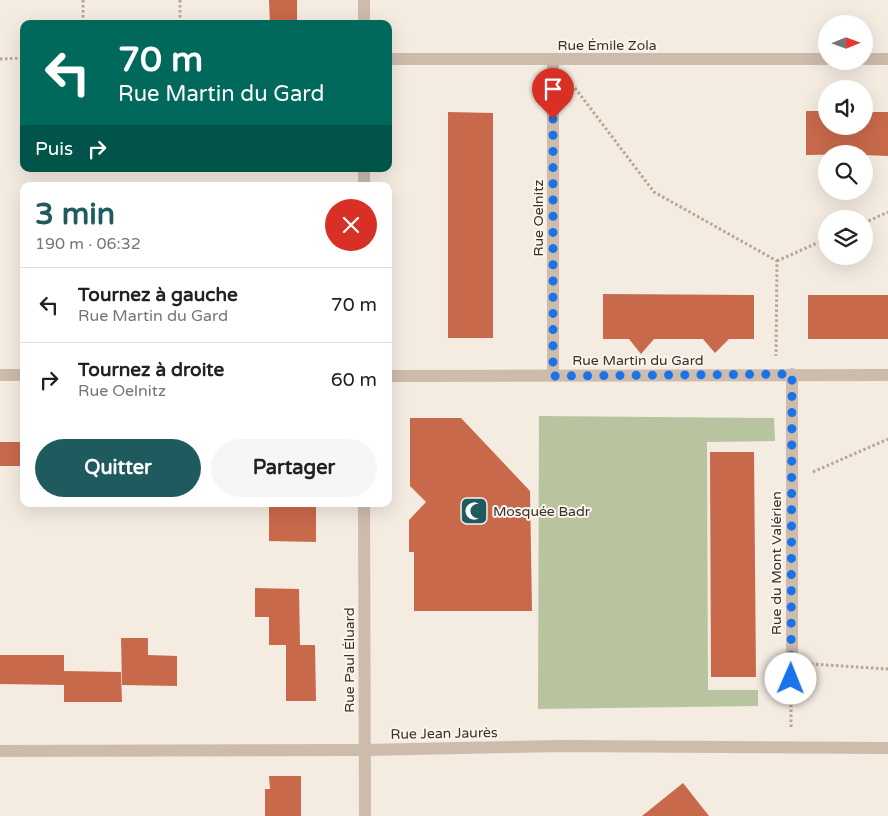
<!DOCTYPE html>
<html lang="fr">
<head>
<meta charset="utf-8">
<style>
  body { margin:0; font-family:"Varela Round",sans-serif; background:#f6f6f6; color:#222; height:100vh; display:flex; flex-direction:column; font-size:19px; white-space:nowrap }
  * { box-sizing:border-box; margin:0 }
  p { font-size:16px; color:#767676 }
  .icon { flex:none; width:28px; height:28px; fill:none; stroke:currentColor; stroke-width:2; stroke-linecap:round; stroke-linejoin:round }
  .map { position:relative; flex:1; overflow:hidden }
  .side { position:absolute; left:20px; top:182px; width:372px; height:325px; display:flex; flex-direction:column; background:#fff; border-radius:10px; box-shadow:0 5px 20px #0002 }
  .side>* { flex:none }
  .top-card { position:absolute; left:20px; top:20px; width:372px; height:152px; border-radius:10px; box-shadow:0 5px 20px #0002; background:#00695c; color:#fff; overflow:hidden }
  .needle { width:32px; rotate:89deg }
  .fabs { position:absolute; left:818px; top:15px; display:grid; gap:10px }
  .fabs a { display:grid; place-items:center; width:55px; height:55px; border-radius:50%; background:#fff; box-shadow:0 5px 20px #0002; font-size:25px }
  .pin { position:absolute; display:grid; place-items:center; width:42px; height:42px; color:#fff; margin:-51px -21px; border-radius:50% 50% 50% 0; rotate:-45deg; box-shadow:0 0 5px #0007 }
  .pin .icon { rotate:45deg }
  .me { position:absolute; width:55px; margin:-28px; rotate:1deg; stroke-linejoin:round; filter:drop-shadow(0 0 4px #0008) }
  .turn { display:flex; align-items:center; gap:18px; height:105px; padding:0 15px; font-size:22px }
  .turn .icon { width:65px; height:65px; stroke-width:2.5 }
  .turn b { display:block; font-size:35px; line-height:42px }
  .then { display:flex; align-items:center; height:48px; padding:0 15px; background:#0003; gap:10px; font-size:19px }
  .round { display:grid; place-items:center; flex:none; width:52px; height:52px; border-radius:26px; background:#f6f6f6 }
  .head { display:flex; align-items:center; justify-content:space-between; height:85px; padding:0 15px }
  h1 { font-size:30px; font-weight:800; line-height:38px; color:#1f5a5e }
  .cta { display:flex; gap:10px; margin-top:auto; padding:10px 15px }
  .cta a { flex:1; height:58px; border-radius:30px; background:#1f5a5e; color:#fff; font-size:20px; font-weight:800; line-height:58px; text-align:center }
  .cta a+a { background:#f6f6f6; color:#222 }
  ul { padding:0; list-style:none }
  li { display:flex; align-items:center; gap:15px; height:75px; padding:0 15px; border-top:1px solid #e0e0e0 }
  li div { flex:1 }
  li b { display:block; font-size:19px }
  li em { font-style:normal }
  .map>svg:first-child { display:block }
  .green { fill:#b8c4a0 }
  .building { fill:#c8694b }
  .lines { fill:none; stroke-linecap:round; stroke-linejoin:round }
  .path { stroke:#b9a596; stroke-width:3; stroke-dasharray:2.5 2.5; stroke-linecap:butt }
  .minor { stroke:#cdbbac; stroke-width:12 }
  .route { stroke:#1a73e8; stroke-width:9; stroke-dasharray:0 16.2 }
  .labels { text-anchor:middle; stroke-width:4; stroke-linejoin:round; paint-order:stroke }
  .street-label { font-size:14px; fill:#3b302b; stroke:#fbf5ee }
  .poi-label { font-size:14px; fill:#3b302b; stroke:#fbf5ee; text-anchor:start }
</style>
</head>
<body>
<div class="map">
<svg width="888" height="816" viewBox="0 0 888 816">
  <rect width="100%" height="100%" fill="#f4ebe1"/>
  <path class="green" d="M539,416l235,2 1,23 -68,1 1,248h50v16l-220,3z"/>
  <g class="building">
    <path d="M269,0h28v24h-27z"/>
    <path d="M806,111h20v15h38v-14h24v44l-24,-1v-1l-58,1z"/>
    <path d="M448,112l45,1v225h-45z"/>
    <path d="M603,294l151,1v44h-25l-14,14 -12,-14h-49l-13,15 -12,-15h-26z"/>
    <rect x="808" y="295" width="80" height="44"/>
    <path d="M410,418h51l69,73 2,120h-118v-59h-5v-32l17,-18 -16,-16z"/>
    <rect x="0" y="442" width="24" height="24"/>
    <path d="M710,452h44l2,225h-45z"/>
    <path d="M269,504h47v38l-47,-1z"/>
    <path d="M255,588l44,1 1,56h-31v-28h-14z"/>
    <path d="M121,638h27v17l29,1v30l-55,-1z"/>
    <path d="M286,645h29l1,56h-30z"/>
    <path d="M0,655h64v30l-64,-1z"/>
    <path d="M64,671l57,1 1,30h-58z"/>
    <path d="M269,776h32v40h-36v-27h5z"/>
    <path d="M683,783l26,33h-67z"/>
  </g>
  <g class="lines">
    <g class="path">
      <path d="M83,0v24"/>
      <path d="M180,0v24"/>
      <path d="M0,59l24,-1"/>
      <path d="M575,88l79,104 123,69 -1,95"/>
      <path d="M864,223l24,-11"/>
      <path d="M777,261l49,-22"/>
      <path d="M813,472l75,-33"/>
      <path d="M811,664l77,5"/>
      <path d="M791,727v-46"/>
    </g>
    <g class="minor">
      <path d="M364,24v-24"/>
      <path d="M389,59h437"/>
      <path d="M864,59h24"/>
      <path d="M364,169v17"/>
      <path d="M0,375h24"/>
      <path d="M389,376l499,-1"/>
      <path d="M553,376v-316"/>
      <path d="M364,504l1,312"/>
      <path d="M792,662v-288"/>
      <path d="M0,751l364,-1 199,-4 325,2"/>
    </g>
  </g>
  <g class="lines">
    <path class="route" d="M553,119v257l239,-2 -1,305"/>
  </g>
  <defs>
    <g id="mosque-square" transform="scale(1.4375)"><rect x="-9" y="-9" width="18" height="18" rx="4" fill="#1f5a5e" stroke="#fbf5ee"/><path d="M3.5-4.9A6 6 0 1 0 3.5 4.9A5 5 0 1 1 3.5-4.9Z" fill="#fff"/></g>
  </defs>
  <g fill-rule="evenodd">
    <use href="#mosque-square" x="474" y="511"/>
  </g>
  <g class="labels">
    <g class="street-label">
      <text x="607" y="50">Rue Émile Zola</text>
      <text transform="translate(538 218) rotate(-90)" y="5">Rue Oelnitz</text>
      <text x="638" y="365">Rue Martin du Gard</text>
      <text transform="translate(776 563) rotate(-90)" y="5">Rue du Mont Valérien</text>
      <text transform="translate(349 660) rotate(-90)" y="5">Rue Paul Éluard</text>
      <text transform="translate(444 733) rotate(-1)" y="5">Rue Jean Jaurès</text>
    </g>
    <g class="poi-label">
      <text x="493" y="516">Mosquée Badr</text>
    </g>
  </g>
</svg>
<div class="fabs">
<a><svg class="needle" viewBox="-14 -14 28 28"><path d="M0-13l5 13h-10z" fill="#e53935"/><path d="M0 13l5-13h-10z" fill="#767676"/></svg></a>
<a><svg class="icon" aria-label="sound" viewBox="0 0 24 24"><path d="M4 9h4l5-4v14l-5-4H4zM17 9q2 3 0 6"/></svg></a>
<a><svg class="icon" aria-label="search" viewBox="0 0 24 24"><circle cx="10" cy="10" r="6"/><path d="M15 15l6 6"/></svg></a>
<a><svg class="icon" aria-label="layers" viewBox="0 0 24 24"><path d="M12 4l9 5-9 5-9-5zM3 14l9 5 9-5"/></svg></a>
</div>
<div class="pin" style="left:553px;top:119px;background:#d93025"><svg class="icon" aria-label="arrive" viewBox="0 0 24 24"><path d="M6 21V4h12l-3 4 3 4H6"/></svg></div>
<svg class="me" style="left:791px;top:679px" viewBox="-20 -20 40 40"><circle r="19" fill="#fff"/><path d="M0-13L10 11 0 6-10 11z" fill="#1a73e8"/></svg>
<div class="top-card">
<div class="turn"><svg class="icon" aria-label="left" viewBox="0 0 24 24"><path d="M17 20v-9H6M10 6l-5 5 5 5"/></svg><div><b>70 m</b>Rue Martin du Gard</div></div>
<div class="then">Puis<svg class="icon" aria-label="right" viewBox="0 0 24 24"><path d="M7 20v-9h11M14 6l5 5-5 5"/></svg></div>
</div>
<section class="side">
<div class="head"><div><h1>3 min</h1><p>190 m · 06:32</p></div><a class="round" style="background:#d93025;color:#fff"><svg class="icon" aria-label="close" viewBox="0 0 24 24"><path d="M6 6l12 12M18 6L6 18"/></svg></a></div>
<ul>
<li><svg class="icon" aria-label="left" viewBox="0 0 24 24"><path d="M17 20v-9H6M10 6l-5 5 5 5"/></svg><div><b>Tournez à gauche</b><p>Rue Martin du Gard</p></div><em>70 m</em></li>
<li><svg class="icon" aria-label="right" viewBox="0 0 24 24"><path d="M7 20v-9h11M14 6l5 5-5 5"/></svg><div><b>Tournez à droite</b><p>Rue Oelnitz</p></div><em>60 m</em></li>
</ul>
<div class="cta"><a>Quitter</a><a>Partager</a></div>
</section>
</div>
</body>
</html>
